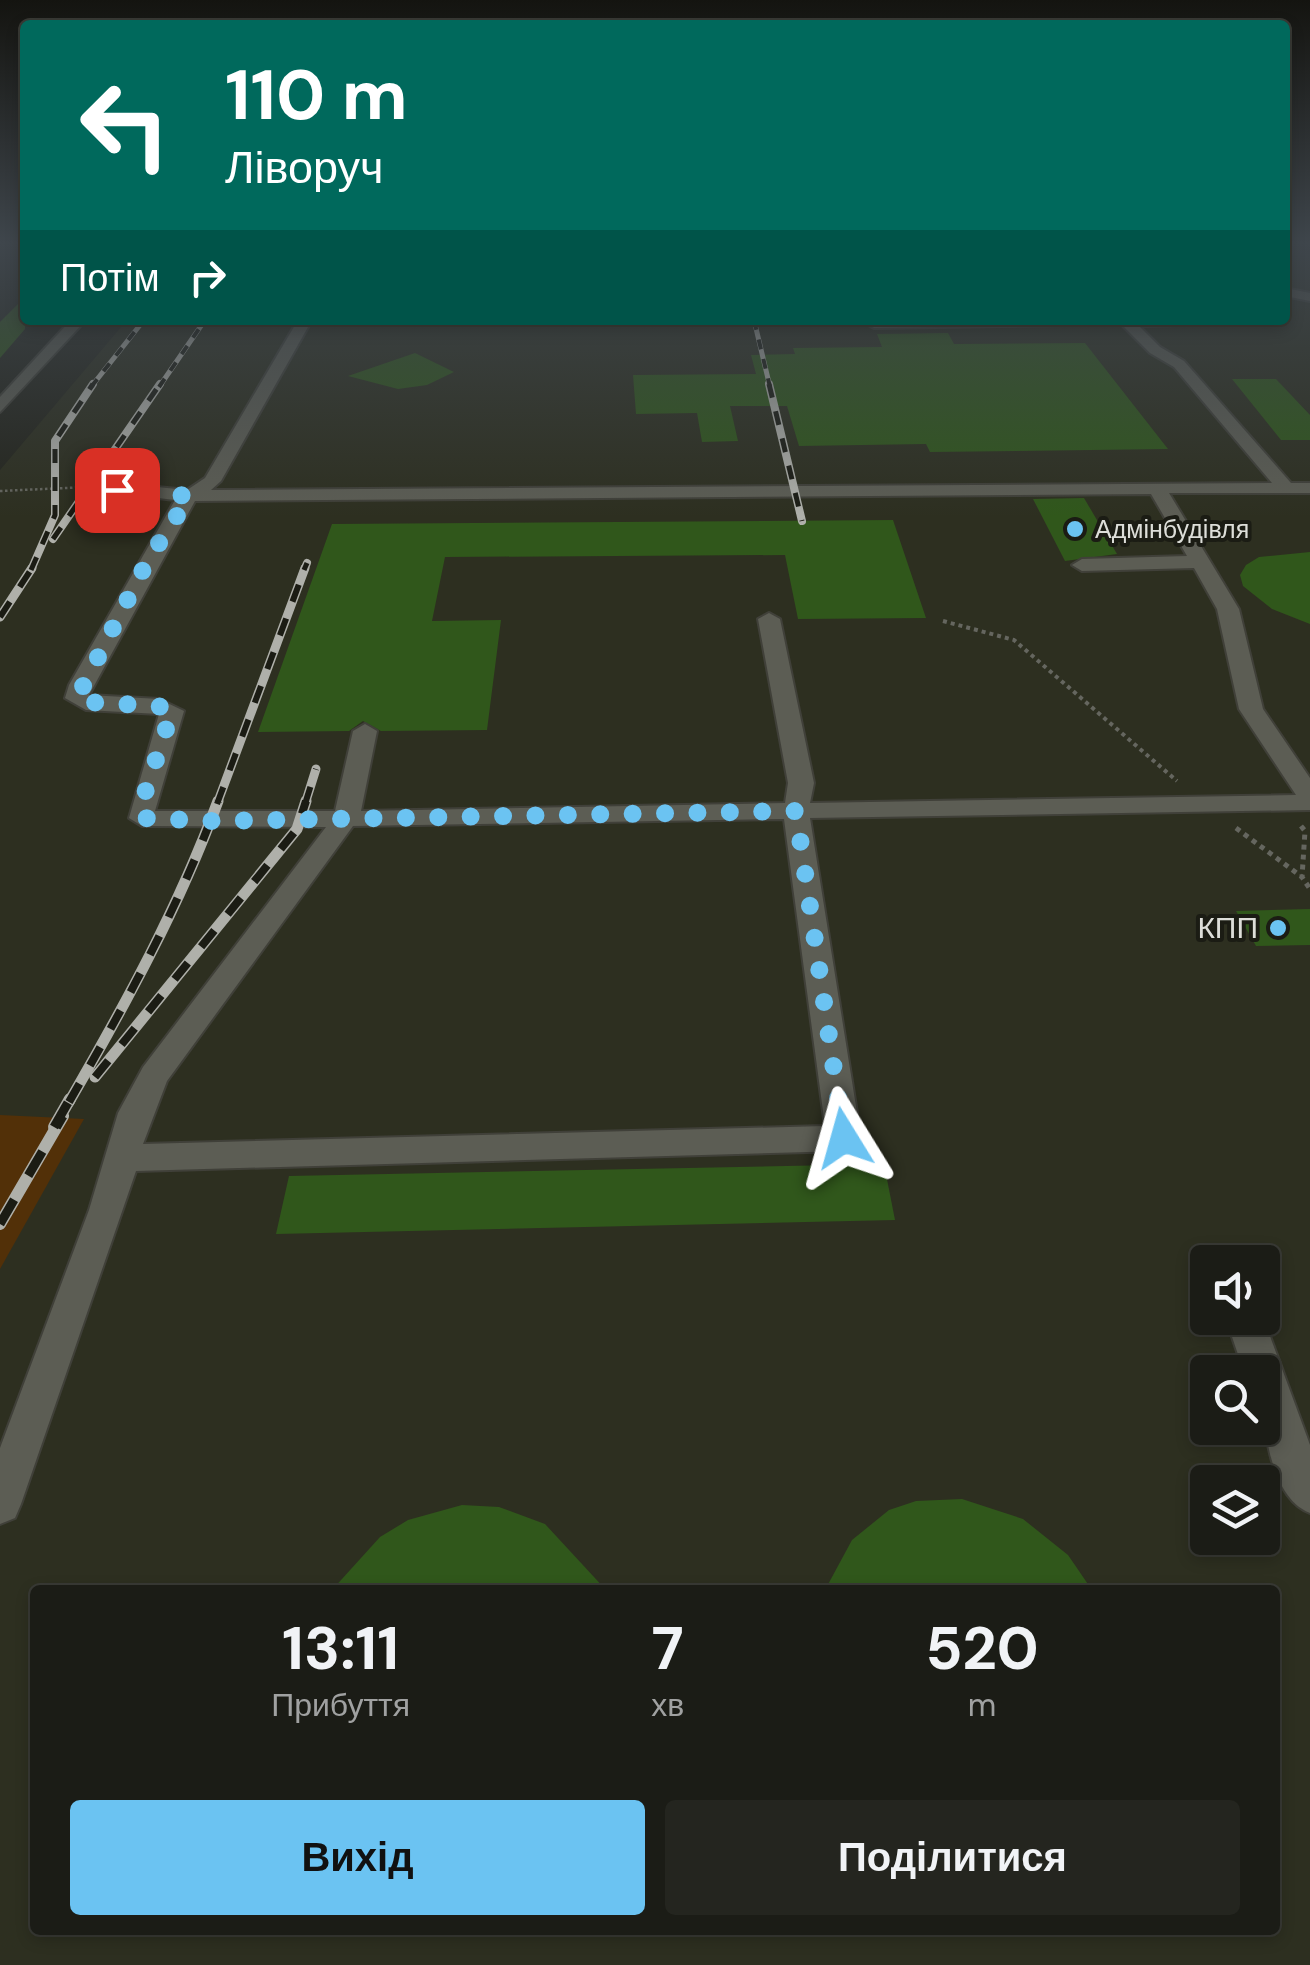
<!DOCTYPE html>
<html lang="uk">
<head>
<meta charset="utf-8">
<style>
  body { margin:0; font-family:"DM Sans",sans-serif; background:#24251f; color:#f1f3f6; height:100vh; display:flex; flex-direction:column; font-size:38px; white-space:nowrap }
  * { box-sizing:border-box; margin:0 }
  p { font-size:32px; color:#a0a1a1 }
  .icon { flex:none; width:55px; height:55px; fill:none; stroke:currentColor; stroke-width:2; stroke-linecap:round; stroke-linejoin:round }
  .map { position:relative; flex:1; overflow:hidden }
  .details { position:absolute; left:30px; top:1585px; width:1250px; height:350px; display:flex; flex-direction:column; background:#1b1c16; border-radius:10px; box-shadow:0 5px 15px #0003,0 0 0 2px #393a35 }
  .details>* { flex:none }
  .guide { position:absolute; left:20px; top:20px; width:1270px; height:305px; border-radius:10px; box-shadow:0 5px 15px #0003,0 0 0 2px #393a35; background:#00695c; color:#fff; overflow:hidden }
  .tools { position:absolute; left:1190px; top:1245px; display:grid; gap:20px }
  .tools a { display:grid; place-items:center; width:90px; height:90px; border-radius:10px; background:#1b1c16; box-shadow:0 5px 15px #0003,0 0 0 2px #393a35; font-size:50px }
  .pin { position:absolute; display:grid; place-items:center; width:85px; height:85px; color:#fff; margin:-42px; border-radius:20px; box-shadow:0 5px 15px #0006 }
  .me { position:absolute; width:110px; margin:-55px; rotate:352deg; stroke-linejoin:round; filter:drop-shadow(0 0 8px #0008) }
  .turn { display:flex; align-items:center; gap:35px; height:210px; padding:0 40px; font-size:45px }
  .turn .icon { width:130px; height:130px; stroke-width:2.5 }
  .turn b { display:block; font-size:70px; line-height:85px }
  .then { display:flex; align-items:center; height:95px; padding:0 40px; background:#0003; gap:20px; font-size:38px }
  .eta { display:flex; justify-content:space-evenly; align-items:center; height:170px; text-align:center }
  .eta b { font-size:60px; font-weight:700; line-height:70px }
  .button { display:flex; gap:20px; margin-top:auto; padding:20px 40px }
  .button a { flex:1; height:115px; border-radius:10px; background:#6bc3f2; color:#111; font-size:40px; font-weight:700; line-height:115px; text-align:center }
  .button a+a { background:#24251f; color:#f1f3f6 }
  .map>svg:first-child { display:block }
  .built { fill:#2d2f20; fill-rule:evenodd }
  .green { fill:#523008 }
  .building { fill:#30571b }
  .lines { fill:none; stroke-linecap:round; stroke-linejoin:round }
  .minor-casing { stroke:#404039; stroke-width:4 }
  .path-far2 { stroke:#65665f; stroke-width:2.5; stroke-dasharray:2.5 2.5; stroke-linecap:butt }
  .path-far1 { stroke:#65665f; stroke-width:4; stroke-dasharray:4 4; stroke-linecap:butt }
  .path { stroke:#65665f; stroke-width:5; stroke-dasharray:5 5; stroke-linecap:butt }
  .minor { fill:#5c5d54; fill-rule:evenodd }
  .rail-far4-casing { stroke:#afb0aa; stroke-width:5 }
  .rail-far3-casing { stroke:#afb0aa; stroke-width:8 }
  .rail-far2-casing { stroke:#afb0aa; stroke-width:9 }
  .rail-far1-casing { stroke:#afb0aa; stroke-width:11 }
  .rail-casing { stroke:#afb0aa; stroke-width:12 }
  .rail-far4 { stroke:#1b1c14; stroke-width:4; stroke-dasharray:10; stroke-linecap:butt }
  .rail-far3 { stroke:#1b1c14; stroke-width:5; stroke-dasharray:14; stroke-linecap:butt }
  .rail-far2 { stroke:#1b1c14; stroke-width:6; stroke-dasharray:18; stroke-linecap:butt }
  .rail-far1 { stroke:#1b1c14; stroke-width:8; stroke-dasharray:21; stroke-linecap:butt }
  .rail { stroke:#1b1c14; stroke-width:9; stroke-dasharray:28; stroke-linecap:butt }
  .route { stroke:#6bc3f2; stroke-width:18; stroke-dasharray:0 32.4 }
  .poi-dot { fill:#6bc3f2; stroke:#1b1c14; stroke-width:4 }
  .labels { text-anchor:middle; stroke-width:8; stroke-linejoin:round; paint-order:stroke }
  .far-poi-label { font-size:25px; fill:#ddded9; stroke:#1b1c14; text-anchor:start }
  .poi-label { font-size:30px; fill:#ddded9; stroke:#1b1c14; text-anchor:end }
</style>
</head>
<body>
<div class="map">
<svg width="1310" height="1965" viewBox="0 0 1310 1965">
  <rect width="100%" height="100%" fill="#24251d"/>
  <path class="built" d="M1285,242h10l15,12v1711h-1310v-1495l127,-150h1158zM1208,1262h54v56h-54zM1208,1372h54v56h-54zM1208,1482h54v56h-54zM35,1590h1240v340h-1240z"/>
  <path class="green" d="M0,1115l84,4 -84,150z"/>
  <g class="building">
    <path d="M25,297v32l-25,29v-36z"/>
    <path d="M948,333l6,11 131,-1 83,106 -238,3 -4,-8 -127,2 -12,-40h-57l8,35 -36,1 -5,-29 -61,1 -3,-39 123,-1 -5,-19 44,-1 -2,-6 89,-1 -5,-13z"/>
    <path d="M415,353l39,19 -27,13 -29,4 -50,-13z"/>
    <path d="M1232,379h44l34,36v25h-29z"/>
    <path d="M1084,498l33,56 -52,7 -32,-62z"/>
    <path d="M893,520l33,98 -128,1 -13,-64 -340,2 -13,64 69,-1 -14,110 -106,1 -18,-10 -14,10 -91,1 74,-208z"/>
    <path d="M1310,552v72l-38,-15 -29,-23 -3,-11 6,-10 13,-8z"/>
    <path d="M1310,909v36l-54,1 -20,-35z"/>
    <path d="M884,1164l11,56 -619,14 13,-58z"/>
    <path d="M962,1499l61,20 45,36 24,35h-267l27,-50 37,-30 27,-9z"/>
    <path d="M462,1505l37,2 46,17 61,66h-274l48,-53 28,-17z"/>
  </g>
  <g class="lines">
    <g class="minor-casing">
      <g id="minor">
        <path d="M1285,288l25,5v8l-25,-5z"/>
        <path d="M71,320h15l-86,92v-15z"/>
        <path d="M298,320h14l-91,161 -10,9 1061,-7 -98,-116 -24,-14 -29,-29 -247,4 -7,-4 6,-4h347l-7,4 -74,2 21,21 24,14 107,122h19v10h-141l70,116 24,100 47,69v32l-500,8 51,320 -5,9 -12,4 -708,20 -115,333 -6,14 -15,6v-76l89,-238 29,-97 25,-46 183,-240 -184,-1 -13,-8 30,-104 -73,-4 -21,-12 4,-13 106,-185 -68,-8 -9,-5 9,-5 80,8 18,-12zM1151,494l36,62 -105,3 -10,6 10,6 112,-3 23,41 22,100 57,86 -486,8 4,-20 -34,-164 -11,-6 -11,6 30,164 -3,20 -424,8 16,-80 -12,-7 -12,7 -18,80h-180l29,-100 -25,-12 -70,-4 106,-194zM784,819l41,307 -682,18 24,-63 186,-255z"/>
        <path d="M1234,1318h28l5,10 43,117v68c-44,-17 -48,-100 -48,-141h-18l-15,-44z"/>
      </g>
    </g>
    <path class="path-far2" d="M0,491l87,-4"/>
    <path class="path-far1" d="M943,621l71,19 163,141"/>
    <g class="path">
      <path d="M1301,826l4,5 -3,46 8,12"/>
      <path d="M1236,828l66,49"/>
    </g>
    <use href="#minor" class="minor"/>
    <g class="rail-far4-casing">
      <g id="rail-far4">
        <path d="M754,320l16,67"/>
        <path d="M91,387l53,-67"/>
        <path d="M159,387l46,-67"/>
      </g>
    </g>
    <g class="rail-far3-casing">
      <g id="rail-far3">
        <path d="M769,384l33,137"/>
        <path d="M53,539l107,-155"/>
        <path d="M31,570l24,-55v-74l38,-57"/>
        <path d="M304,570l3,-7"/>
      </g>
    </g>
    <g class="rail-far2-casing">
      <g id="rail-far2">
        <path d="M0,617l32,-49"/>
        <path d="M217,804l88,-236"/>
        <path d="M305,804l11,-35"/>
      </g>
    </g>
    <g class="rail-far1-casing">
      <g id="rail-far1">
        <path d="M95,1077l202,-248 9,-28"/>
        <path d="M69,1102c56,-97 110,-195 149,-301"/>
      </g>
    </g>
    <g class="rail-casing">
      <g id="rail">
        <path d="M54,1127l16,-28"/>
        <path d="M0,1224l63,-108"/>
      </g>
    </g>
    <use href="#rail-far4" class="rail-far4"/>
    <use href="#rail-far3" class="rail-far3"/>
    <use href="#rail-far2" class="rail-far2"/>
    <use href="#rail-far1" class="rail-far1"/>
    <use href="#rail" class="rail"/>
  </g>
  <linearGradient id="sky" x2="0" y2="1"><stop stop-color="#141410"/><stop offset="0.47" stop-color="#3f464c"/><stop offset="1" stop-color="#3f464c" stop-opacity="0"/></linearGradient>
  <rect width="1310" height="517" fill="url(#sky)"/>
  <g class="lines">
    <path class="route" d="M117,490l73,6 -42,64 -71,138 9,4 72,4 14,5 -30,91v16l70,3 584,-10 48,327"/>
  </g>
  <g class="poi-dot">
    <circle cx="1075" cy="529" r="10"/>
    <circle cx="1278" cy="928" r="10"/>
  </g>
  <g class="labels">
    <g class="far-poi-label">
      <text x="1095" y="538">Адмінбудівля</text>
    </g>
    <g class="poi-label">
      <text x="1258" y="938">КПП</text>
    </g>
  </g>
</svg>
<div class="tools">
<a><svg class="icon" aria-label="sound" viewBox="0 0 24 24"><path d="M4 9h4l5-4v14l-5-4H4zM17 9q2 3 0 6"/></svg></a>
<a><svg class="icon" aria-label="search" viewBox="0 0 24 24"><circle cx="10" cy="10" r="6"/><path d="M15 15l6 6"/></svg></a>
<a><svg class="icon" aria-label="layers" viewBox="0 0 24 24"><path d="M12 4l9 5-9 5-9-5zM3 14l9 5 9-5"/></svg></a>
</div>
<div class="pin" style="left:117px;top:490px;background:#d93025"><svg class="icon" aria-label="arrive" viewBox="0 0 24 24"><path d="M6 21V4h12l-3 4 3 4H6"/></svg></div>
<svg class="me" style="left:844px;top:1138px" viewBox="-20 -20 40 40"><path d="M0-17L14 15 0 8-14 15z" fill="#6bc3f2" stroke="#fff" stroke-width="4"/></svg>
<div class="guide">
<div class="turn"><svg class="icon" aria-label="left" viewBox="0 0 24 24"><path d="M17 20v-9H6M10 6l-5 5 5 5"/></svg><div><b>110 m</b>Ліворуч</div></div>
<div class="then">Потім<svg class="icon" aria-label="right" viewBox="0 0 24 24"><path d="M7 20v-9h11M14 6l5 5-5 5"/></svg></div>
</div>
<section class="details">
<div class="eta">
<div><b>13:11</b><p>Прибуття</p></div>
<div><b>7</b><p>хв</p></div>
<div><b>520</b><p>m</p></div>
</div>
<div class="button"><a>Вихід</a><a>Поділитися</a></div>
</section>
</div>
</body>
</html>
